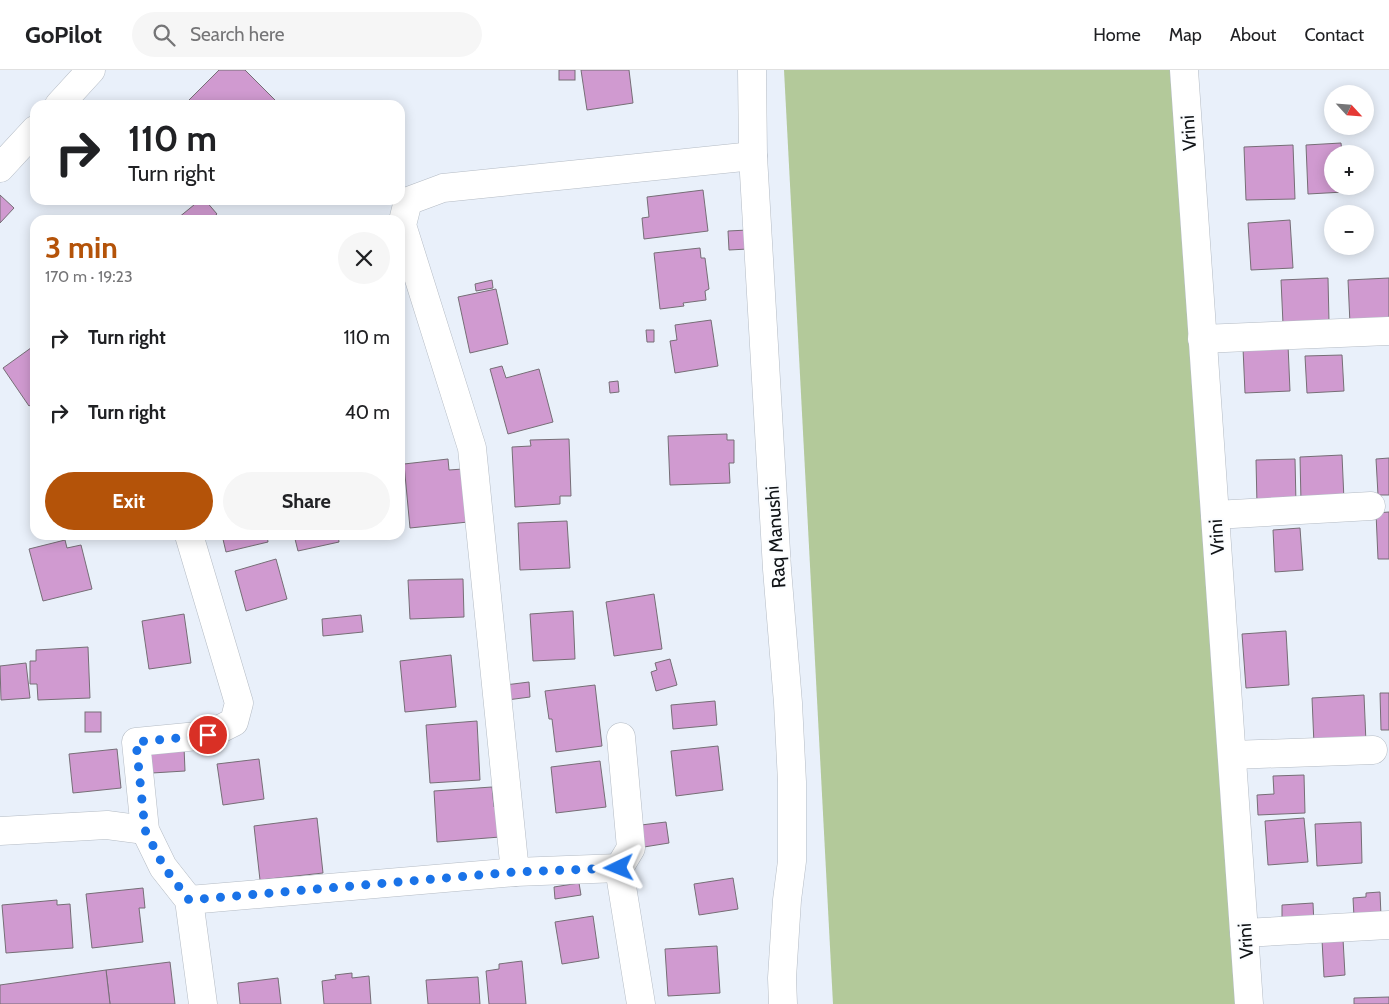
<!DOCTYPE html>
<html lang="en">
<head>
<meta charset="utf-8">
<style>
  body { margin:0; font-family:Cabin,sans-serif; background:#f6f6f6; color:#202124; height:100vh; display:flex; flex-direction:column; font-size:19px; white-space:nowrap }
  * { box-sizing:border-box; margin:0 }
  p { font-size:16px; color:#757577 }
  .icon { flex:none; width:28px; height:28px; fill:none; stroke:currentColor; stroke-width:2; stroke-linecap:round; stroke-linejoin:round }
  .map { position:relative; flex:1; overflow:hidden }
  .side { position:absolute; left:30px; top:145px; width:375px; height:325px; display:flex; flex-direction:column; background:#fff; border-radius:15px; box-shadow:0 2px 12px #0003 }
  .side>* { flex:none }
  .banner { position:absolute; left:30px; top:30px; width:375px; height:105px; border-radius:15px; box-shadow:0 2px 12px #0003; background:#fff; color:#202124; overflow:hidden }
  .needle { width:32px; rotate:116deg }
  .tools { position:absolute; left:1324px; top:15px; display:grid; gap:10px }
  .tools a { display:grid; place-items:center; width:50px; height:50px; border-radius:50%; background:#fff; box-shadow:0 2px 12px #0003; font-size:25px }
  .pin { position:absolute; display:grid; place-items:center; width:42px; height:42px; color:#fff; margin:-21px; border:2px solid #fff; border-radius:50%; box-shadow:0 1px 5px #0007 }
  .me { position:absolute; width:55px; margin:-28px; rotate:268deg; stroke-linejoin:round; filter:drop-shadow(0 0 4px #0008) }
  .turn { display:flex; align-items:center; gap:18px; height:105px; padding:0 15px; font-size:22px }
  .turn .icon { width:65px; height:65px; stroke-width:2.5 }
  .turn b { display:block; font-size:35px; line-height:42px }
  .round { display:grid; place-items:center; flex:none; width:52px; height:52px; border-radius:26px; background:#f6f6f6 }
  .headline { display:flex; align-items:center; justify-content:space-between; height:85px; padding:0 15px }
  h1 { font-size:30px; font-weight:700; line-height:38px; color:#b45309 }
  .button { display:flex; gap:10px; margin-top:auto; padding:10px 15px }
  .button a { flex:1; height:58px; border-radius:30px; background:#b45309; color:#fff; font-size:20px; font-weight:700; line-height:58px; text-align:center }
  .button a+a { background:#f6f6f6; color:#202124 }
  ul { padding:0; list-style:none }
  li { display:flex; align-items:center; gap:15px; height:75px; padding:0 15px }
  li div { flex:1 }
  li b { display:block; font-size:19px }
  li em { font-style:normal }
  header { display:flex; align-items:center; gap:30px; box-sizing:border-box; height:70px; padding:0 25px; background:#fff; border-bottom:1px solid #e0e0e0 }
  header strong { font-size:24px }
  nav { display:flex; gap:28px; margin-inline-start:auto; font-size:18px }
  .search { width:350px; height:45px; background:#f6f6f6; display:flex; align-items:center; gap:12px; box-sizing:border-box; padding:0 18px; border-radius:28px; color:#757577; font-size:19px }
  .map>svg:first-child { display:block }
  .green { fill:#b3c99a }
  .building { fill:#d09ad0; stroke:#766e76 }
  .lines { fill:none; stroke-linecap:round; stroke-linejoin:round }
  .minor-casing { stroke:#b4bbc4; stroke-width:29 }
  .minor { stroke:#fff; stroke-width:28 }
  .route { stroke:#1a73e8; stroke-width:9; stroke-dasharray:0 16.2 }
  .labels { text-anchor:middle; stroke-width:4; stroke-linejoin:round; paint-order:stroke }
  .street-label { font-size:19px; fill:#0f1215; stroke:#fbfdff }
</style>
</head>
<body>
<header>
<strong>GoPilot</strong>
<div class="search"><svg class="icon" aria-label="search" viewBox="0 0 24 24"><circle cx="10" cy="10" r="6"/><path d="M15 15l6 6"/></svg>Search here</div>
<nav><a>Home</a><a>Map</a><a>About</a><a>Contact</a></nav>
</header>
<div class="map">
<svg width="1389" height="934" viewBox="0 0 1389 934">
  <rect width="100%" height="100%" fill="#e9f0fa"/>
  <path class="green" d="M784,0h386l65,934h-402z"/>
  <g class="building">
    <path d="M219,0h26l35,35h-96z"/>
    <rect x="559" y="0" width="16" height="10"/>
    <path d="M581,0h48l4,33 -46,7z"/>
    <path d="M1341,73l1,11h-10v32h11l1,6 -36,2 -2,-49z"/>
    <path d="M1293,75l2,54 -49,1 -2,-53z"/>
    <path d="M703,120l5,41 -64,8 -2,-21 7,-1 -2,-20z"/>
    <path d="M0,125l14,13 -14,15z"/>
    <path d="M200,130h5l12,14 -7,6h-31l-1,-2z"/>
    <path d="M1290,150l3,48 -42,2 -3,-47z"/>
    <path d="M748,160v19l-19,1 -1,-19z"/>
    <path d="M700,178l1,10h4l4,31 -4,2 1,9 -23,3 1,3 -24,3 -6,-56z"/>
    <path d="M1328,208l1,44 -46,2 -2,-44z"/>
    <path d="M1389,208v44l-39,2 -2,-44z"/>
    <path d="M492,210l1,8 -17,3 -1,-7z"/>
    <path d="M496,219l12,55 -38,9 -12,-56z"/>
    <path d="M711,250l7,46 -43,7 -5,-32 7,-1 -2,-15z"/>
    <path d="M646,260h8v12h-7z"/>
    <path d="M35,275v57l-6,4 -26,-38z"/>
    <path d="M1288,275l2,46 -45,2 -2,-45z"/>
    <path d="M1342,285l2,36 -37,2 -2,-37z"/>
    <path d="M502,296l4,12 33,-9 14,53 -45,12 -18,-65z"/>
    <path d="M618,311l1,11 -9,1 -1,-11z"/>
    <path d="M727,364v6h7v23h-5l1,20 -60,2 -2,-49z"/>
    <path d="M569,369l2,57h-11v8l-45,3 -3,-60 19,-1 -1,-6z"/>
    <path d="M1342,385l2,45 -43,2 -1,-45z"/>
    <path d="M1389,388v37h-11l-2,-36z"/>
    <path d="M448,389l1,11 14,-1 5,53 -58,6 -6,-64z"/>
    <path d="M1295,389l1,45 -39,1 -1,-45z"/>
    <path d="M1389,442v47h-11l-2,-46z"/>
    <path d="M567,451l3,47 -50,2 -2,-47z"/>
    <path d="M1300,458l3,42 -28,2 -2,-42z"/>
    <path d="M222,465h45l1,7 -42,10z"/>
    <path d="M294,465h44l1,7 -41,9z"/>
    <path d="M65,470l2,8 14,-3 11,44 -49,12 -14,-52z"/>
    <path d="M276,489l11,40 -41,12 -11,-40z"/>
    <path d="M463,509l1,38 -54,2 -2,-39z"/>
    <path d="M654,524l8,55 -48,7 -8,-54z"/>
    <path d="M573,541l2,48 -42,2 -3,-47z"/>
    <path d="M184,544l7,49 -42,6 -7,-48z"/>
    <path d="M361,545l2,17 -40,4 -1,-17z"/>
    <path d="M1286,561l3,54 -43,3 -4,-54z"/>
    <path d="M88,577l2,51 -52,2 -1,-16h-7v-23h6v-11z"/>
    <path d="M451,585l5,52 -51,5 -5,-51z"/>
    <path d="M670,589l7,26 -21,6 -5,-19 6,-2 -2,-7z"/>
    <path d="M26,593l4,35 -29,2 -1,-34z"/>
    <path d="M529,612l1,15 -23,3 -2,-15z"/>
    <path d="M595,615l7,61 -46,6 -4,-33h-3l-4,-28z"/>
    <path d="M1380,623h9v37h-8z"/>
    <path d="M1364,625l2,48 -52,2 -2,-47z"/>
    <path d="M715,631l2,24 -44,4 -2,-24z"/>
    <rect x="85" y="642" width="16" height="20"/>
    <path d="M477,651l3,59 -50,3 -4,-58z"/>
    <path d="M718,676l5,44 -47,6 -5,-45z"/>
    <path d="M184,677l1,24 -33,2 -1,-25z"/>
    <path d="M117,679l4,39 -48,5 -4,-39z"/>
    <path d="M259,689l5,40 -41,6 -6,-41z"/>
    <path d="M600,691l6,46 -50,6 -5,-46z"/>
    <path d="M1304,705l1,38 -47,2 -1,-20 17,-1 -1,-18z"/>
    <path d="M492,717l2,20h4l2,30 -63,5 -3,-51z"/>
    <path d="M317,748l6,55 -63,7 -6,-54z"/>
    <path d="M1304,748l4,44 -40,3 -3,-44z"/>
    <path d="M666,752l3,21 -25,4 -3,-22z"/>
    <path d="M1361,752l1,41 -45,3 -2,-42z"/>
    <path d="M733,808l5,31 -39,6 -5,-31z"/>
    <path d="M579,813l2,12 -26,4 -1,-12z"/>
    <path d="M143,818l2,20h-6l4,34 -51,6 -6,-54z"/>
    <path d="M1380,822l1,24 -27,1 -1,-19 13,-1v-4z"/>
    <path d="M57,830v5l13,-1 3,44 -67,5 -4,-48z"/>
    <path d="M1313,833l1,22 -32,1v-21z"/>
    <path d="M593,846l6,42 -37,6 -7,-42z"/>
    <path d="M1343,869l2,36 -21,2 -2,-37z"/>
    <path d="M717,876l3,47 -52,3 -3,-47z"/>
    <path d="M522,891l4,43h-37l-3,-33 13,-2v-5z"/>
    <path d="M170,892l5,42h-65l-4,-34z"/>
    <path d="M106,900l4,34h-110v-19z"/>
    <path d="M352,903v5l17,-2 2,28h-47l-2,-23 14,-2 -1,-4z"/>
    <path d="M478,907l2,27h-52l-2,-24z"/>
    <path d="M278,908l3,26h-41l-2,-21z"/>
    <path d="M1389,927v7h-35v-6z"/>
  </g>
  <g class="lines">
    <g class="minor-casing">
      <g id="minor">
        <path d="M752,0l1,86 24,413 11,134 4,79v79l-5,39 -5,78 1,26"/>
        <path d="M1184,0l65,934"/>
        <path d="M59,35l32,-35"/>
        <path d="M0,98l35,-38"/>
        <path d="M1202,269l186,-8"/>
        <path d="M1215,445l156,-9"/>
        <path d="M189,465l50,168 -5,19 -26,13 -72,7 9,88 18,37 26,33 14,104"/>
        <path d="M621,667l10,111 -12,20 22,136"/>
        <path d="M1232,685l141,-5"/>
        <path d="M0,761l107,-6 38,5"/>
        <path d="M515,802l-43,-424 -70,-223 6,-24 35,-13 310,-32"/>
        <path d="M189,830l326,-28 104,-4"/>
        <path d="M1244,863l145,-8"/>
      </g>
    </g>
    <use href="#minor" class="minor"/>
  </g>
  <g class="lines">
    <path class="route" d="M208,665l-72,7 9,88 19,37 25,33 326,-28 104,-4"/>
  </g>
  <g class="labels">
    <g class="street-label">
      <text transform="translate(1188 63) rotate(-94)" y="7">Vrini</text>
      <text transform="translate(775 467) rotate(-94)" y="7">Raq Manushi</text>
      <text transform="translate(1216 467) rotate(-94)" y="7">Vrini</text>
      <text transform="translate(1245 871) rotate(-94)" y="7">Vrini</text>
    </g>
  </g>
</svg>
<div class="tools">
<a><svg class="needle" viewBox="-14 -14 28 28"><path d="M0-13l5 13h-10z" fill="#e53935"/><path d="M0 13l5-13h-10z" fill="#757577"/></svg></a>
<a>+</a>
<a>−</a>
</div>
<div class="pin" style="left:208px;top:665px;background:#d93025"><svg class="icon" aria-label="arrive" viewBox="0 0 24 24"><path d="M6 21V4h12l-3 4 3 4H6"/></svg></div>
<svg class="me" style="left:619px;top:798px" viewBox="-20 -20 40 40"><path d="M0-17L14 15 0 8-14 15z" fill="#1a73e8" stroke="#fff" stroke-width="4"/></svg>
<div class="banner">
<div class="turn"><svg class="icon" aria-label="right" viewBox="0 0 24 24"><path d="M7 20v-9h11M14 6l5 5-5 5"/></svg><div><b>110 m</b>Turn right</div></div>
</div>
<section class="side">
<div class="headline"><div><h1>3 min</h1><p>170 m · 19:23</p></div><a class="round"><svg class="icon" aria-label="close" viewBox="0 0 24 24"><path d="M6 6l12 12M18 6L6 18"/></svg></a></div>
<ul>
<li><svg class="icon" aria-label="right" viewBox="0 0 24 24"><path d="M7 20v-9h11M14 6l5 5-5 5"/></svg><div><b>Turn right</b></div><em>110 m</em></li>
<li><svg class="icon" aria-label="right" viewBox="0 0 24 24"><path d="M7 20v-9h11M14 6l5 5-5 5"/></svg><div><b>Turn right</b></div><em>40 m</em></li>
</ul>
<div class="button"><a>Exit</a><a>Share</a></div>
</section>
</div>
</body>
</html>
